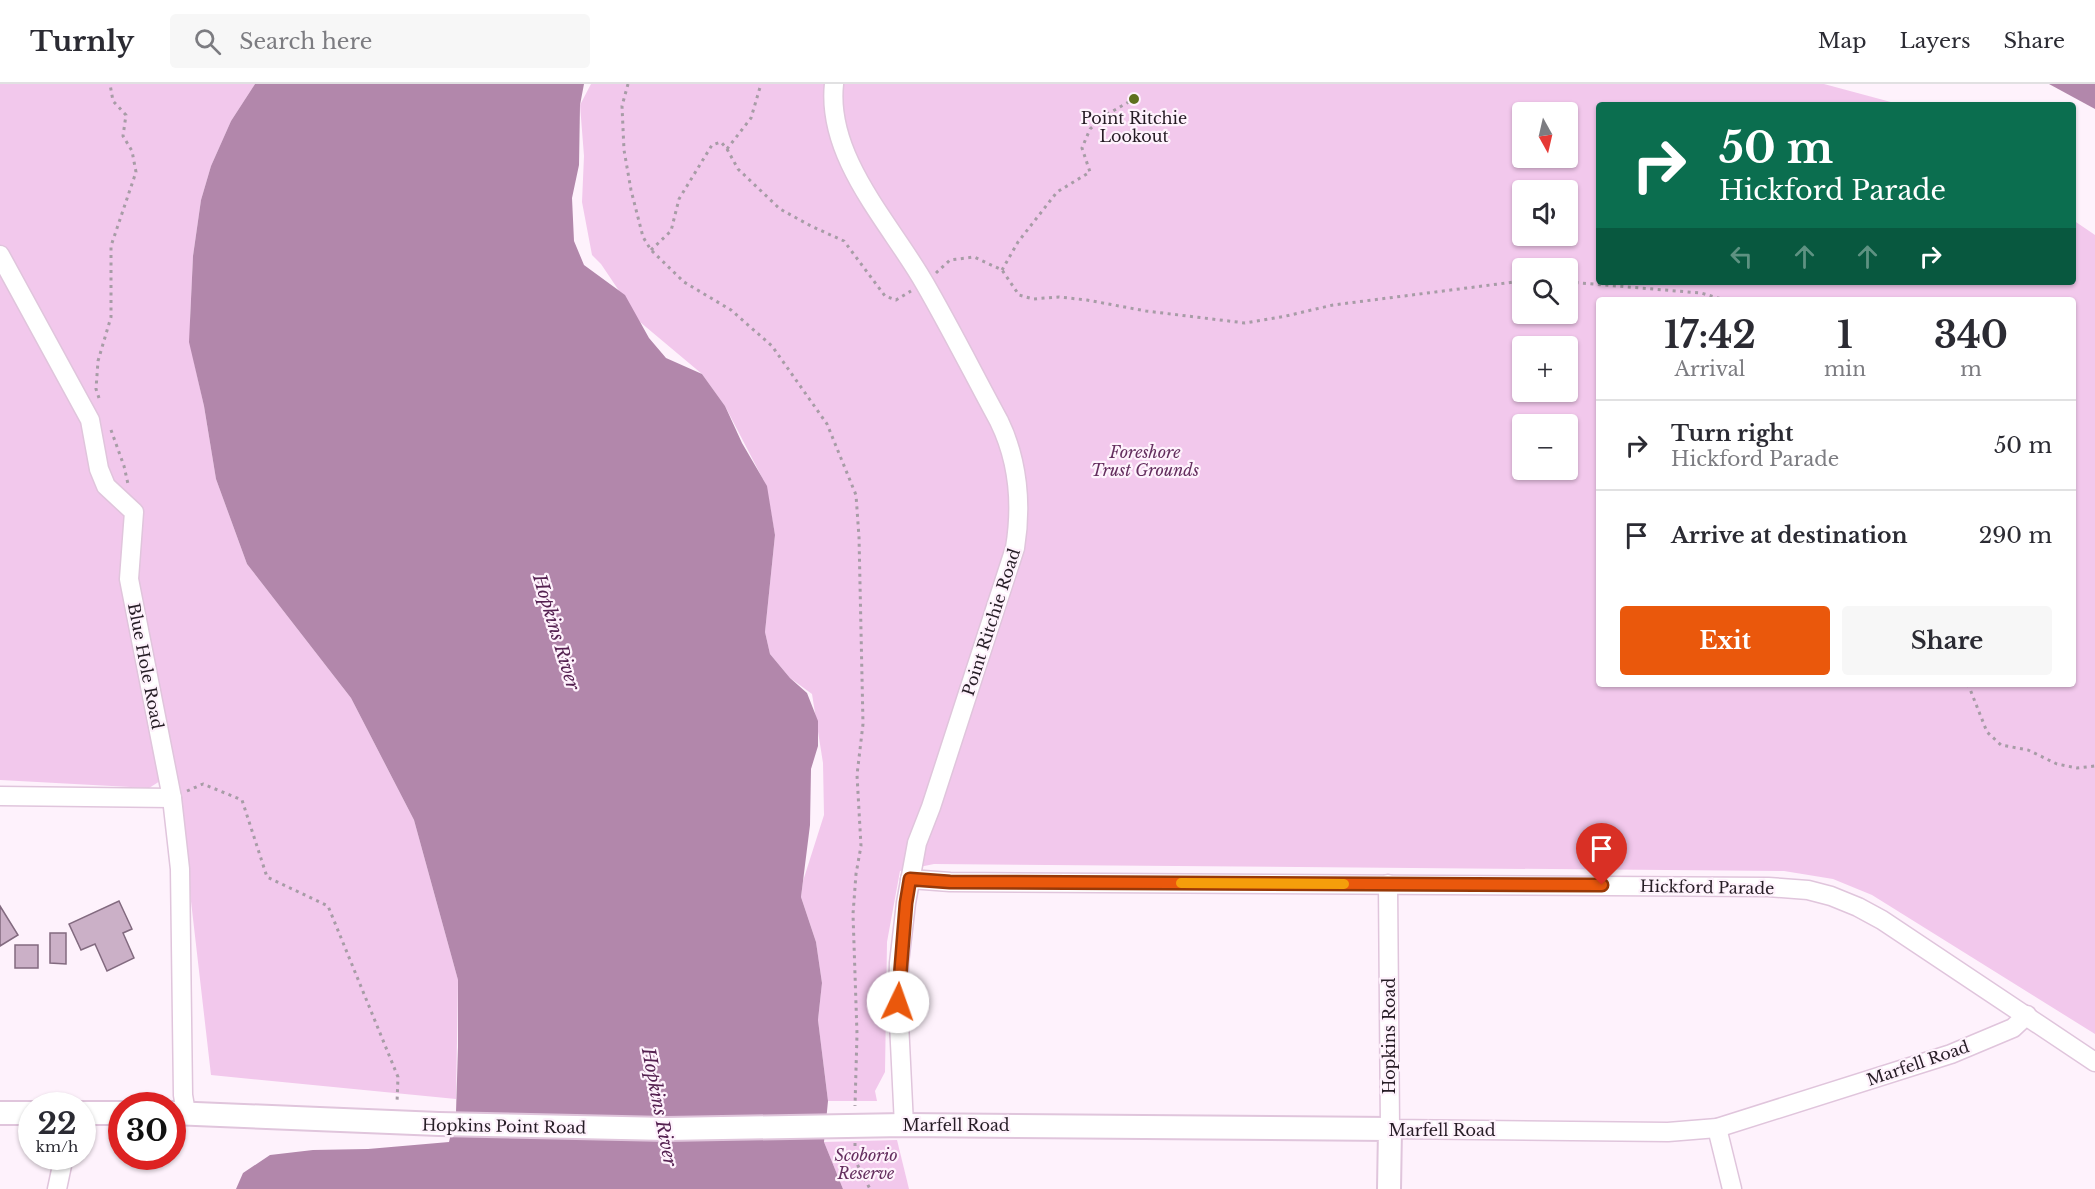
<!DOCTYPE html>
<html lang="en">
<head>
<meta charset="utf-8">
<style>
  body { margin:0; font-family:"Libre Baskerville",serif; background:#f7f7f7; color:#2b2b33; height:100vh; display:flex; flex-direction:column; font-size:22px; white-space:nowrap }
  * { box-sizing:border-box; margin:0 }
  p { font-size:20px; color:#7c7c81 }
  .icon { flex:none; width:33px; height:33px; fill:none; stroke:currentColor; stroke-width:2; stroke-linecap:round; stroke-linejoin:round }
  .map { position:relative; flex:1; overflow:hidden }
  .sheet { position:absolute; left:1596px; top:213px; width:480px; height:390px; display:flex; flex-direction:column; background:#fff; border-radius:6px; box-shadow:0 2px 4px #0004 }
  .sheet>* { flex:none }
  .top-card { position:absolute; left:1596px; top:18px; width:480px; height:183px; border-radius:6px; box-shadow:0 2px 4px #0004; background:#0b6e4f; color:#fff; overflow:hidden }
  .needle { width:39px; rotate:172deg }
  .buttons { position:absolute; left:1512px; top:18px; display:grid; gap:12px }
  .buttons a { display:grid; place-items:center; width:66px; height:66px; border-radius:6px; background:#fff; box-shadow:0 2px 4px #0004; font-size:30px }
  .speed { position:absolute; left:18px; top:1008px; display:flex; gap:12px; font-size:30px; font-weight:700; text-align:center }
  .speed>* { display:grid; place-content:center; width:78px; height:78px; border-radius:50%; background:#fff; box-shadow:0 2px 4px #0004; line-height:1 }
  .speed small { font-size:15px; font-weight:400 }
  .speed .limit { border:9px solid #d22; background:#fff; color:#111 }
  .pin { position:absolute; display:grid; place-items:center; width:51px; height:51px; color:#fff; margin:-62px -26px; border-radius:50% 50% 50% 0; rotate:-45deg; box-shadow:0 0 6px #0007 }
  .pin .icon { rotate:45deg }
  .me { position:absolute; width:66px; margin:-33px; rotate:3deg; stroke-linejoin:round; filter:drop-shadow(0 0 4px #0008) }
  .turn { display:flex; align-items:center; gap:21px; height:126px; padding:0 24px; font-size:27px }
  .turn .icon { width:78px; height:78px; stroke-width:2.5 }
  .turn b { display:block; font-size:42px; line-height:51px }
  .lanes { display:flex; align-items:center; height:57px; padding:0 24px; background:#0003; justify-content:center; gap:30px; direction:ltr }
  .lanes .off { opacity:.35 }
  .eta { display:flex; justify-content:space-evenly; align-items:center; height:102px; text-align:center }
  .eta b { font-size:36px; font-weight:700; line-height:42px }
  .cta { display:flex; gap:12px; margin-top:auto; padding:12px 24px }
  .cta a { flex:1; height:69px; border-radius:6px; background:#ea580c; color:#fff; font-size:24px; font-weight:700; line-height:69px; text-align:center }
  .cta a+a { background:#f7f7f7; color:#2b2b33 }
  ul { padding:0; list-style:none }
  li { display:flex; align-items:center; gap:18px; height:90px; padding:0 24px; border-top:2px solid #e1e1e2 }
  li div { flex:1 }
  li b { display:block; font-size:22px }
  li em { font-style:normal }
  header { display:flex; align-items:center; gap:36px; box-sizing:border-box; height:84px; padding:0 30px; background:#fff; border-bottom:2px solid #e1e1e2 }
  header strong { font-size:28px }
  nav { display:flex; gap:33px; margin-inline-start:auto; font-size:21px }
  .search { width:420px; height:54px; background:#f7f7f7; display:flex; align-items:center; gap:15px; box-sizing:border-box; padding:0 21px; border-radius:6px; color:#7c7c81; font-size:22px }
  .map>svg:first-child { display:block }
  .green { fill:#f2c8ec; fill-rule:evenodd }
  .water { fill:#b287ab }
  .building { fill:#cbb0c7; stroke:#826a7f; stroke-width:1.5 }
  .lines { fill:none; stroke-linecap:round; stroke-linejoin:round }
  .minor-casing { stroke:#e0c5dc; stroke-width:21 }
  .tertiary-casing { stroke:#e0c5dc; stroke-width:26 }
  .path { stroke:#a79ca6; stroke-width:3; stroke-dasharray:3 4.5; stroke-linecap:butt }
  .minor { stroke:#fff; stroke-width:18 }
  .tertiary { stroke:#fff; stroke-width:22 }
  .route-casing { stroke:#983908; stroke-width:15 }
  .route { stroke:#ea580c; stroke-width:10 }
  .slow { stroke:#f59e0b; stroke-width:10 }
  .poi-dot { fill:#5e711e; stroke:#fef2fc; stroke-width:2 }
  .labels { text-anchor:middle; stroke-width:4.5; stroke-linejoin:round; paint-order:stroke }
  .poi-label { font-size:16px; fill:#261c25; stroke:#fef2fc }
  .park-label { font-size:16px; font-style:italic; fill:#642e5e; stroke:#fef2fc }
  .street-label { font-size:16px; fill:#261c25; stroke:#fef2fc }
  .water-label { font-size:18px; font-style:italic; fill:#542050; stroke:#fef2fc }
</style>
</head>
<body>
<header>
<strong>Turnly</strong>
<div class="search"><svg class="icon" aria-label="search" viewBox="0 0 24 24"><circle cx="10" cy="10" r="6"/><path d="M15 15l6 6"/></svg>Search here</div>
<nav><a>Map</a><a>Layers</a><a>Share</a></nav>
</header>
<div class="map">
<svg width="2095" height="1105" viewBox="0 0 2095 1105">
  <rect width="100%" height="100%" fill="#fef2fc"/>
  <g class="green">
    <path d="M0,0h255l-24,37 -20,45 -10,34 -8,56 -3,64 4,42 10,44 12,73 31,85 104,134 63,122 44,160 -2,119 -245,-24 -35,-304 -27,17 -149,-8z"/>
    <path d="M591,0h1233l78,21h-303v177h474v-62l22,15v799l-223,-139 -39,-16 -49,-8 -850,-7 -34,7 -13,71 -2,130 -10,19 2,10h-49l-10,-81 4,-37 -6,-41 -15,-45 2,-16 21,-66 -1,-52 -11,-69 -22,-16 -20,-24 -5,-22 10,-97 -9,-50 -41,-79 -23,-32 -62,-52 -39,-58 -9,-9 -10,-53 2,-46 -4,-51zM1522,28h46v46h-46zM1522,106h46v46h-46zM1522,184h46v46h-46zM1599,216h474v384h-474zM1522,262h46v46h-46zM1522,340h46v46h-46z"/>
    <path d="M897,1056l12,49h-66l-19,-47z"/>
  </g>
  <g class="water">
    <path d="M255,0h329l-4,21 -1,60 -7,33 2,43 10,24 41,30 24,43 17,20 36,16 23,32 17,37 25,43 8,49 -10,97 5,22 20,24 17,15 11,28v25l-7,23 -1,56 -9,72 15,45 6,41 -4,37 10,81 -4,41 19,47h-607l7,-16 27,-18 43,-5 55,-1 81,-7 7,-30 2,-65v-67l-44,-160 -63,-122 -104,-134 -31,-85 -12,-73 -15,-64 4,-86 8,-56 10,-34 20,-45z"/>
    <path d="M2049,0h46v25z"/>
  </g>
  <g class="building">
    <path d="M119,817l13,28 -9,4 11,25 -27,13 -12,-27 -14,6 -12,-26z"/>
    <path d="M0,822l18,29 -18,11z"/>
    <path d="M50,849h16v31l-16,-1z"/>
    <rect x="15" y="861" width="23" height="23"/>
  </g>
  <g class="lines">
    <g class="minor-casing">
      <g id="minor">
        <path d="M834,0c-8,74 57,140 91,200 26,45 49,91 74,137 19,39 23,84 16,127l-84,259 -14,36 -11,60 -7,60 -1,39 6,123"/>
        <path d="M0,171l90,165 9,49 7,17 28,26 -5,67 43,219 8,71 3,226 3,18"/>
        <path d="M0,712l172,2"/>
        <path d="M910,795l40,3 818,5 40,3 23,6 27,11 24,13 213,142"/>
        <path d="M1388,800l2,245 278,3 49,-4 234,-74 62,-26 14,-13"/>
        <path d="M1717,1044l15,61"/>
        <path d="M57,1105l7,-33"/>
      </g>
    </g>
    <g class="tertiary-casing">
      <g id="tertiary">
        <path d="M0,1029h32"/>
        <path d="M82,1029h40"/>
        <path d="M172,1029l267,11 228,5 237,-4 486,4 -1,60"/>
      </g>
    </g>
    <g class="path">
      <path d="M628,0l-6,22 2,44 7,40 12,47 8,13 33,32 47,28 41,36 55,78 29,71 3,42 4,187 -6,51 4,71 -5,28 -3,40 4,120 -2,72"/>
      <path d="M727,65l11,20 42,40 31,17 33,15 41,55 11,4 15,-9"/>
      <path d="M651,166l20,-19 8,-32 33,-54 9,-3 6,7 24,-31 10,-34"/>
      <path d="M1002,186l16,-28 39,-50 33,-20 -8,-24 8,-19 14,-13 30,-17"/>
      <path d="M936,189l14,-13 24,-3 28,13 17,25 14,4 26,-2 28,3 59,11 99,12 41,-7 47,-11 189,-24"/>
      <path d="M1568,198l133,11 24,7"/>
      <path d="M99,314l-3,-9 2,-28 13,-44v-71l25,-74 -4,-21 -9,-15 3,-21 -13,-14 -3,-17"/>
      <path d="M111,346l13,36 4,18"/>
      <path d="M1968,600l19,48 14,13 27,5 29,14 20,4 18,-2"/>
      <path d="M187,707l16,-7 39,16 25,77 61,29 70,171 -1,26"/>
      <path d="M855,1059v17l15,29"/>
    </g>
    <use href="#minor" class="minor"/>
    <use href="#tertiary" class="tertiary"/>
  </g>
  <g class="lines">
    <g class="route-casing">
      <path id="route" d="M898,918l8,-99 4,-24 40,3 652,3"/>
    </g>
    <use href="#route" class="route"/>
    <path class="slow" d="M1181,799l163,1"/>
  </g>
  <circle class="poi-dot" cx="1134" cy="15" r="6"/>
  <g class="labels">
    <g class="poi-label">
      <text x="1134" y="40">Point Ritchie<tspan x="1134" dy="18">Lookout</tspan></text>
    </g>
    <g class="park-label">
      <text x="1145" y="374">Foreshore<tspan x="1145" dy="18">Trust Grounds</tspan></text>
      <text x="866" y="1077">Scoborio<tspan x="866" dy="18">Reserve</tspan></text>
    </g>
    <g class="street-label">
      <text transform="translate(991 538) rotate(-72)" y="6">Point Ritchie Road</text>
      <text transform="translate(146 582) rotate(79)" y="6">Blue Hole Road</text>
      <text transform="translate(1707 803) rotate(1)" y="6">Hickford Parade</text>
      <text transform="translate(1389 952) rotate(-90)" y="6">Hopkins Road</text>
      <text transform="translate(1918 979) rotate(-19)" y="6">Marfell Road</text>
      <text x="956" y="1047">Marfell Road</text>
      <text transform="translate(504 1042) rotate(1)" y="6">Hopkins Point Road</text>
      <text x="1442" y="1052">Marfell Road</text>
    </g>
    <g class="water-label">
      <text transform="translate(556 548) rotate(73)" y="6">Hopkins River</text>
      <text transform="translate(659 1023) rotate(79)" y="6">Hopkins River</text>
    </g>
  </g>
</svg>
<div class="buttons">
<a><svg class="needle" viewBox="-14 -14 28 28"><path d="M0-13l5 13h-10z" fill="#e53935"/><path d="M0 13l5-13h-10z" fill="#7c7c81"/></svg></a>
<a><svg class="icon" aria-label="sound" viewBox="0 0 24 24"><path d="M4 9h4l5-4v14l-5-4H4zM17 9q2 3 0 6"/></svg></a>
<a><svg class="icon" aria-label="search" viewBox="0 0 24 24"><circle cx="10" cy="10" r="6"/><path d="M15 15l6 6"/></svg></a>
<a>+</a>
<a>−</a>
</div>
<div class="speed"><div>22<small>km/h</small></div><div class="limit">30</div></div>
<div class="pin" style="left:1602px;top:801px;background:#d93025"><svg class="icon" aria-label="arrive" viewBox="0 0 24 24"><path d="M6 21V4h12l-3 4 3 4H6"/></svg></div>
<svg class="me" style="left:898px;top:918px" viewBox="-20 -20 40 40"><circle r="19" fill="#fff"/><path d="M0-13L10 11 0 6-10 11z" fill="#ea580c"/></svg>
<div class="top-card">
<div class="turn"><svg class="icon" aria-label="right" viewBox="0 0 24 24"><path d="M7 20v-9h11M14 6l5 5-5 5"/></svg><div><b>50 m</b>Hickford Parade</div></div>
<div class="lanes"><svg class="icon off" aria-label="left" viewBox="0 0 24 24"><path d="M17 20v-9H6M10 6l-5 5 5 5"/></svg><svg class="icon off" aria-label="ahead" viewBox="0 0 24 24"><path d="M12 20V5M6 11l6-6 6 6"/></svg><svg class="icon off" aria-label="ahead" viewBox="0 0 24 24"><path d="M12 20V5M6 11l6-6 6 6"/></svg><svg class="icon" aria-label="right" viewBox="0 0 24 24"><path d="M7 20v-9h11M14 6l5 5-5 5"/></svg></div>
</div>
<section class="sheet">
<div class="eta">
<div><b>17:42</b><p>Arrival</p></div>
<div><b>1</b><p>min</p></div>
<div><b>340</b><p>m</p></div>
</div>
<ul>
<li><svg class="icon" aria-label="right" viewBox="0 0 24 24"><path d="M7 20v-9h11M14 6l5 5-5 5"/></svg><div><b>Turn right</b><p>Hickford Parade</p></div><em>50 m</em></li>
<li><svg class="icon" aria-label="arrive" viewBox="0 0 24 24"><path d="M6 21V4h12l-3 4 3 4H6"/></svg><div><b>Arrive at destination</b></div><em>290 m</em></li>
</ul>
<div class="cta"><a>Exit</a><a>Share</a></div>
</section>
</div>
</body>
</html>
